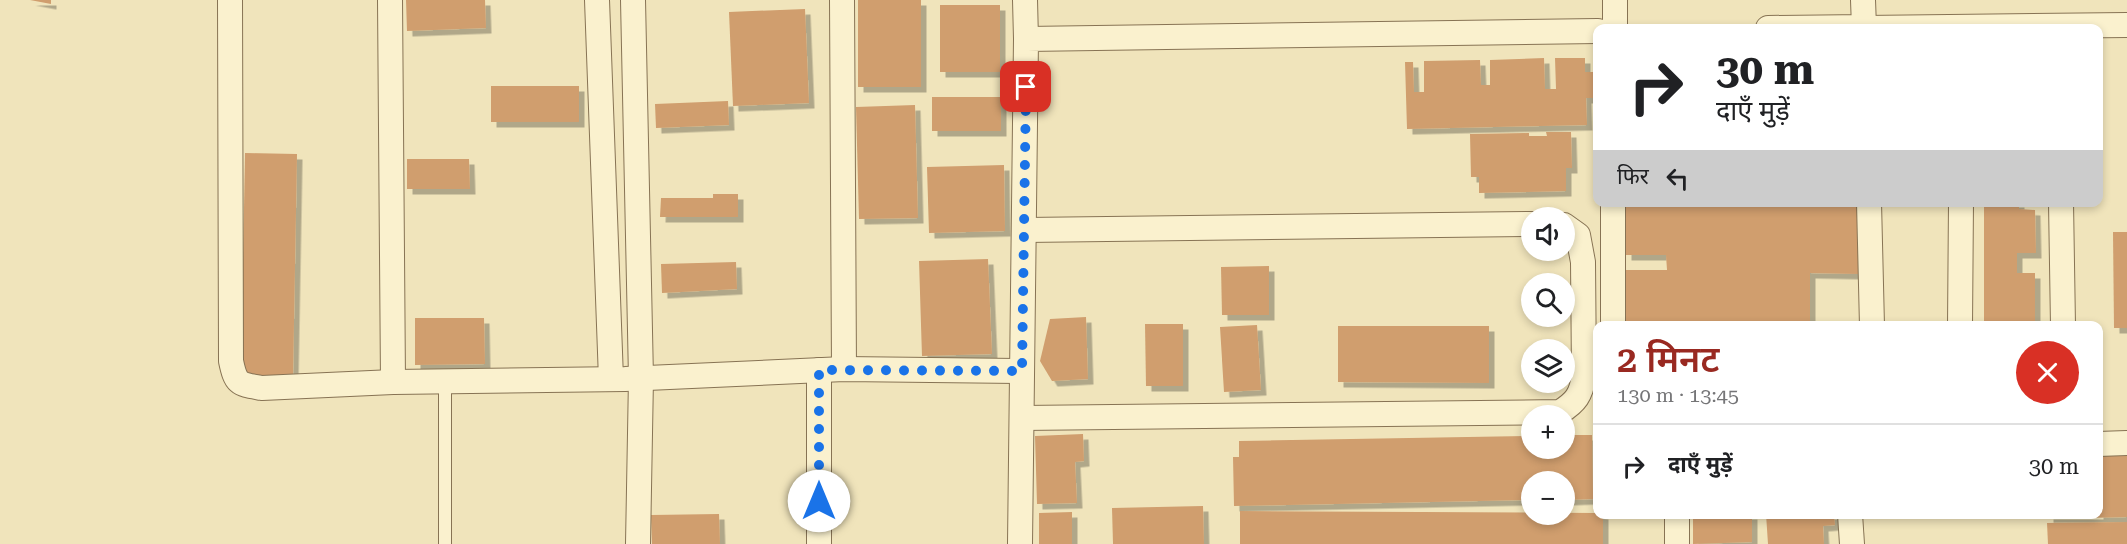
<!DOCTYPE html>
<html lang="hi">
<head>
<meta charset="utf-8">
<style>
  body { margin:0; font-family:"Roboto Serif","Noto Sans Devanagari",serif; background:#f6f6f6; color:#202124; height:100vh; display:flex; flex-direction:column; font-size:22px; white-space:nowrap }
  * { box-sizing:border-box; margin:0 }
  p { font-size:20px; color:#757577 }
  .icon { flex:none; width:33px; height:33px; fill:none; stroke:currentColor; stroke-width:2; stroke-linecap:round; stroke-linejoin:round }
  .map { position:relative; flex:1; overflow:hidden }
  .drawer { position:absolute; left:1593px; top:321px; width:510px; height:198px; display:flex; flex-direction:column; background:#fff; border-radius:12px; box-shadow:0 3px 9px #0003 }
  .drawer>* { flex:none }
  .guide { position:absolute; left:1593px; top:24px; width:510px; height:183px; border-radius:12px; box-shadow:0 3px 9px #0003; background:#fff; color:#202124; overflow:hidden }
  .tools { position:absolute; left:1521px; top:207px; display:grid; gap:12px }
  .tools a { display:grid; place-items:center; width:54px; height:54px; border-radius:50%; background:#fff; box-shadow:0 3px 9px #0003; font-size:30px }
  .pin { position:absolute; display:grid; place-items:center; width:51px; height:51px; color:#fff; margin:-26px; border-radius:12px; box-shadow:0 3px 9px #0006 }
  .me { position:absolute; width:66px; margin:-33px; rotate:0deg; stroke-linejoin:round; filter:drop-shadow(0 0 4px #0008) }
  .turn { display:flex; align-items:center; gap:21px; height:126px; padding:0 24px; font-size:27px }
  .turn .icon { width:78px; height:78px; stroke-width:2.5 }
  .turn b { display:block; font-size:42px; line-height:51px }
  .then { display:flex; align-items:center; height:57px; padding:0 24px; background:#0003; gap:12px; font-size:22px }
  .round { display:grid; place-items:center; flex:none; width:63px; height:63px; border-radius:32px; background:#f6f6f6 }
  .head { display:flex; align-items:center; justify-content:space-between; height:102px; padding:0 24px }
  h1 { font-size:36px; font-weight:600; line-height:45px; color:#992921 }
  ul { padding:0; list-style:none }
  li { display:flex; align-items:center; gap:18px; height:84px; padding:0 24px; border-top:2px solid #e0e0e0 }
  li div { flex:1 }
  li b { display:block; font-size:22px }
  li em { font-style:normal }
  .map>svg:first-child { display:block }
  .building { fill:#d09e6e; filter:url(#shadow) }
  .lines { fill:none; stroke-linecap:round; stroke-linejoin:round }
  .lane-casing { stroke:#877354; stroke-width:14 }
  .street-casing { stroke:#877354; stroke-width:26 }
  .lane { stroke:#faf1ce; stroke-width:12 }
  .street { stroke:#faf1ce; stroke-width:24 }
  .route { stroke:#1a73e8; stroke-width:10; stroke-dasharray:0 18 }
</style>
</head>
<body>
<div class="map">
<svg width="2127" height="544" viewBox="0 0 2127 544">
  <defs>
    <filter id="shadow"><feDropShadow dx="5.5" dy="5.5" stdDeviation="0" flood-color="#0004"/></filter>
  </defs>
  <rect width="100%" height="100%" fill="#f0e4bb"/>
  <g class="building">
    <path d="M30,0h21v4z"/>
    <path d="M406,0h79l1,28 -79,3z"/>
    <rect x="858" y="0" width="63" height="87"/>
    <rect x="940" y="5" width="60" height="67"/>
    <path d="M805,9l4,94 -76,3 -4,-94z"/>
    <path d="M1544,58l1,31h11l-1,-31h30v14h8l1,26h-8l1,27 -180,4 -2,-67h8l1,30h10v-31l56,-1 1,25h9v-25z"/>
    <rect x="491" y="86" width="88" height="36"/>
    <rect x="932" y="97" width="69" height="34"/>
    <path d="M728,101l1,24 -73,3 -1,-24z"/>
    <path d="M915,105l3,113 -59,1 -3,-112z"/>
    <path d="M1546,132h25l1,36h-6v23l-87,2v-16h-8l-1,-43 59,-1v3h18z"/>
    <path d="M245,153l52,1 -4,222 -52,-1z"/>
    <path d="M407,159h62l1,30h-63z"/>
    <path d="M1004,165l1,66 -76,2 -2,-66z"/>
    <path d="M713,194h25v23h-78l1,-19h52z"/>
    <path d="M1626,202h233v72l-49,-1v53h-185l1,-56h41l-1,-15h-40z"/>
    <path d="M1984,202h35v7l16,1 1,43h-19v20h18v53h-51z"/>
    <path d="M2113,232h14v96h-13z"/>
    <path d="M988,259l4,95 -70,2 -3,-95z"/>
    <path d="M736,262l1,27 -75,4 -1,-29z"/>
    <path d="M1269,266v49h-47l-1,-48z"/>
    <path d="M1086,317l2,62 -36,2 -12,-20 10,-42z"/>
    <path d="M415,318h69l1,46 -70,1z"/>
    <path d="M1145,324h38v62h-37z"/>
    <path d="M1257,325l4,65 -37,2 -4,-65z"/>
    <path d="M1338,326h151v57l-151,-1z"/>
    <path d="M1083,434l1,27 -9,1 2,41 -40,1 -2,-68z"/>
    <path d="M1564,435h28l1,64 -29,1v-18h-32v18l-298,6 -1,-49h6v-16l293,-5v12h32z"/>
    <path d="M2127,454v63l-79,2v-5h50v-59z"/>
    <path d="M1203,506l1,38h-91l-1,-36z"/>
    <path d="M1240,511l358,2 5,1v30h-363z"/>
    <path d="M1072,512v32h-33v-31z"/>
    <path d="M719,514l1,30h-68l-1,-29z"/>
    <path d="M1693,514h59v28l-59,2z"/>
    <path d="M1766,514h68l1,11 -12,1 1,18h-56z"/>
    <path d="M2127,522v22h-79l-1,-21z"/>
  </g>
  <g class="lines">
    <g class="lane-casing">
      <path id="lane" d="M445,544v-161"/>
    </g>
    <g class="street-casing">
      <g id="street">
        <path d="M230,0l1,361c5,24 8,23 31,27l131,-6 232,-3 219,-10 178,2"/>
        <path d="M390,0l3,382"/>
        <path d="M597,0l14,379"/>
        <path d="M633,0l8,378 -3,166"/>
        <path d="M842,0l2,369"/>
        <path d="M1025,0l1,39"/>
        <path d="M1615,0v28"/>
        <path d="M1768,28l96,-1 -1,-27"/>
        <path d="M1864,28l263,-3"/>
        <path d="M1869,202l3,124"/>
        <path d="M2061,202l2,124"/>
        <path d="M1025,230l507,-6"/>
        <path d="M1613,326v-124"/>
        <path d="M1960,326l1,-124"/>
        <path d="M1022,418l538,-6c16,-10 21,-17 24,-36l-1,-114 -5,-27 -14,-10"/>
        <path d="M2098,444l29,-1"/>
        <path d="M1677,514v30"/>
        <path d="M1850,514l2,30"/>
        <path d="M819,544v-174"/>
        <path d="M1020,544l6,-505 572,-8"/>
      </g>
    </g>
    <use href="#lane" class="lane"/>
    <use href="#street" class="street"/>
  </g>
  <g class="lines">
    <path class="route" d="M819,501v-131l203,1 4,-284"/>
  </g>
</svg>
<div class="tools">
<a><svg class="icon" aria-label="sound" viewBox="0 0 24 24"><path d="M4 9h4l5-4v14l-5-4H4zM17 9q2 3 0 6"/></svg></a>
<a><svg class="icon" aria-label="search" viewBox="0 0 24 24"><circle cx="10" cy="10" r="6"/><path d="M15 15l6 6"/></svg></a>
<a><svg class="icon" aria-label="layers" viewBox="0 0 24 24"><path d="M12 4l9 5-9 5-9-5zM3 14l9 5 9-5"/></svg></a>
<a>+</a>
<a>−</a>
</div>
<div class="pin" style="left:1026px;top:87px;background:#d93025"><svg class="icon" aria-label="arrive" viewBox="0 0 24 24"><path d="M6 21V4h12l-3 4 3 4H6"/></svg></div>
<svg class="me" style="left:819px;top:501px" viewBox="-20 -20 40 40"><circle r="19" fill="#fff"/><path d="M0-13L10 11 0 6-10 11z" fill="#1a73e8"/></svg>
<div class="guide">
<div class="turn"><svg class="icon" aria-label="right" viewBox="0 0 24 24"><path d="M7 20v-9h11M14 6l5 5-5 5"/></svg><div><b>30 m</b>दाएँ मुड़ें</div></div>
<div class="then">फिर<svg class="icon" aria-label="left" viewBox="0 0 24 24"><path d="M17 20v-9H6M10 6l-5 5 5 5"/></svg></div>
</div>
<section class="drawer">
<div class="head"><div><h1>2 मिनट</h1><p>130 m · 13:45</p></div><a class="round" style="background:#d93025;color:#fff"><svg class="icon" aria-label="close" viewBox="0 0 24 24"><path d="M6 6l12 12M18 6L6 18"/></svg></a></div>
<ul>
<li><svg class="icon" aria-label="right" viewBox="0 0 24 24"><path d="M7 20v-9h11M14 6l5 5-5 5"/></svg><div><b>दाएँ मुड़ें</b></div><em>30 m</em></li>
</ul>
</section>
</div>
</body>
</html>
